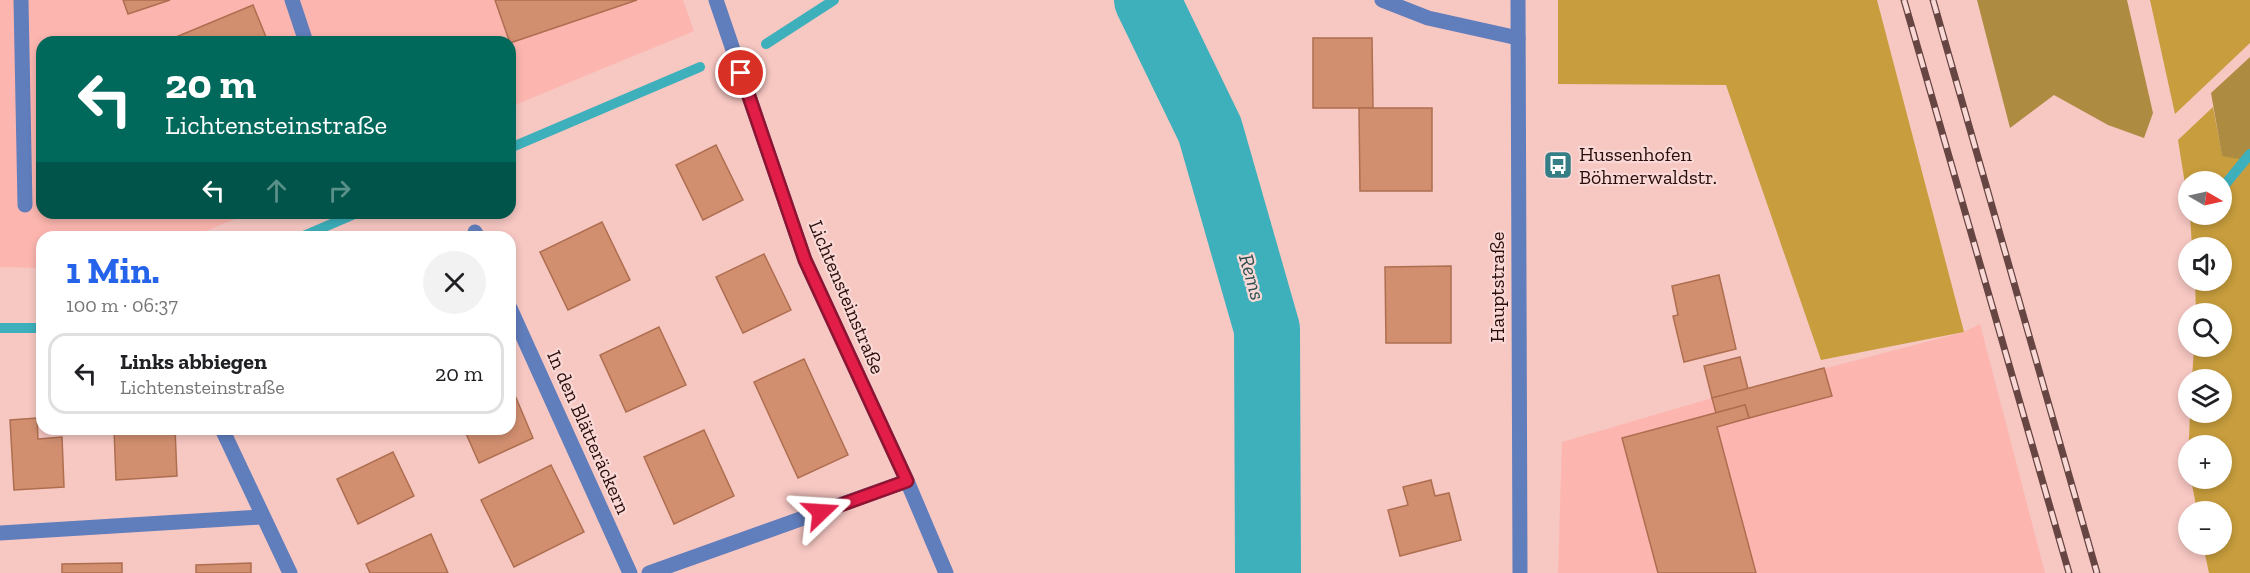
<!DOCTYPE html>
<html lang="de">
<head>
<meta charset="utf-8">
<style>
  body { margin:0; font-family:"Zilla Slab",serif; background:#f2f2f2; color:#202124; height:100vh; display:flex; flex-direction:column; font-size:22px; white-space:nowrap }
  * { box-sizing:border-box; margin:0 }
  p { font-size:20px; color:#757577 }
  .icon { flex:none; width:33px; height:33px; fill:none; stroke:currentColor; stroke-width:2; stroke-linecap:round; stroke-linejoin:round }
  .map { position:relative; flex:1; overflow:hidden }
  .drawer { position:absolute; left:36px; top:231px; width:480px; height:204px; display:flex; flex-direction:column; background:#fff; border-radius:18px; box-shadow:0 3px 9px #0003 }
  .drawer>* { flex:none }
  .guide { position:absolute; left:36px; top:36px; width:480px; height:183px; border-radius:18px; box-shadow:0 3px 9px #0003; background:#00695c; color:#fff; overflow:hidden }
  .needle { width:39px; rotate:99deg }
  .controls { position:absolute; left:2178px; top:171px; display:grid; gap:12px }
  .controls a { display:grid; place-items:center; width:54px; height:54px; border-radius:50%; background:#fff; box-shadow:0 3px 9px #0003; font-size:30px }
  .pin { position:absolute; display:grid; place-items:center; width:51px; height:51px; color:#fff; margin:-26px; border:3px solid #fff; border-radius:50%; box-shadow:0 2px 6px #0007 }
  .me { position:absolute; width:66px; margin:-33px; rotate:70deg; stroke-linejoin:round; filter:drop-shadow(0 0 4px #0008) }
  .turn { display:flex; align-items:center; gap:21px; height:126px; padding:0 30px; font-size:27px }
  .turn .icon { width:78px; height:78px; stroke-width:2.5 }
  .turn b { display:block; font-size:42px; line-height:51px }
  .lanes { display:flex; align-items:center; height:57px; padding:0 30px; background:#0003; justify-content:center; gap:30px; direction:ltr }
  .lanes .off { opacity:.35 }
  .round { display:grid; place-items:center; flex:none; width:63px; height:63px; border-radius:32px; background:#f2f2f2 }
  .summary { display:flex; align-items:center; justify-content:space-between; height:102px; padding:0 30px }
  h1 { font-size:36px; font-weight:700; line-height:45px; color:#2563eb }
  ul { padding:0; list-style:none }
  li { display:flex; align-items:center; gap:18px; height:81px; margin:0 12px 9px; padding:0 18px; border:3px solid #e0e0e0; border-radius:18px }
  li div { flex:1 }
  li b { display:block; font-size:22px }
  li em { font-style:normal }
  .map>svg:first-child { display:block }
  .built { fill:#fcb6af }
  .green { fill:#c79d3d }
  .forest { fill:#ad8b41 }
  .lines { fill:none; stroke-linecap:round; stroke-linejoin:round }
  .stream { stroke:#3eb0bc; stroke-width:10 }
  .river { stroke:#3eb0bc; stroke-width:66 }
  .building { fill:#d28f70; stroke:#ae6e50; stroke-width:1.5 }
  .minor { stroke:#607dbc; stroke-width:15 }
  .rail-casing { stroke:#664542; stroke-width:7 }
  .rail { stroke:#f9d8d5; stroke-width:4.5; stroke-dasharray:14; stroke-linecap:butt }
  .route-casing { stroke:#92132f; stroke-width:15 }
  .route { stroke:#e11d48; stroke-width:10 }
  .labels { text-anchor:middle; stroke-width:4.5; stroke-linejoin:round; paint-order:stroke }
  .poi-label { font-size:20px; fill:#290e0c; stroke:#f9d8d5; text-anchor:start }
  .street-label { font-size:20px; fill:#290e0c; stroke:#f9d8d5 }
  .water-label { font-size:21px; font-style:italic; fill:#2e5053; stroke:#f9d8d5 }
</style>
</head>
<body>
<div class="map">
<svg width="2250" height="573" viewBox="0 0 2250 573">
  <rect width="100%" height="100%" fill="#f7c7c2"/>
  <g class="built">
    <path d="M0,0h683l11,31 -184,76v-65h-468v171h208l-59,24h-149v31l-42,-1z"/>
    <path d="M1980,324l65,249h-487l4,-131 150,-44 252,-66z"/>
  </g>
  <g class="green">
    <path d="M1558,0h319l87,332 -143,28 -95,-275 -168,-1z"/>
    <path d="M2150,0h100v43l-75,71z"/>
    <path d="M2213,107l9,48 28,6v412h-41l-6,-28 19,-1v-32l-25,-1 -6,-32 31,-1v-32h-34v18l2,-51 32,-1v-32l-30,-1 2,-32 28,-1v-32l-26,-1 -1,-32 27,-1v-32l-30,-1 -2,-32 32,-1v-32h-34v21l-10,-63z"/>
  </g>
  <g class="forest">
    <path d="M1977,0h150l26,113 -9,25 -36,-13 -54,-30 -44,33z"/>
    <path d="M2250,57v104l-28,-5 -11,-63z"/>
  </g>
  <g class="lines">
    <g class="stream">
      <path d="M766,44l68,-44"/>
      <path d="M510,148l190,-81"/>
      <path d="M2223,187l27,-33"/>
      <path d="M301,237l56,-24"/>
      <path d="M0,328h42"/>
      <path d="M1267,329l24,-3"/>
    </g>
    <path class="river" d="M1147,0l63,130 57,199 1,244"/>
  </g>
  <g class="building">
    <path d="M123,0h47l-42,14z"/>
    <path d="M495,0h142l-127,43z"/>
    <path d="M253,5l15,37h-104z"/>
    <path d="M1313,38h59l1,70h-60z"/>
    <path d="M1359,108h73v83h-72z"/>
    <path d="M716,145l27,55 -40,20 -27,-55z"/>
    <path d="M602,222l28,58 -62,30 -28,-58z"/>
    <path d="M764,254l27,56 -48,23 -27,-56z"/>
    <path d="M1451,266v77h-65l-1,-76z"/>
    <path d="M1719,275l17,74 -52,13 -11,-46 5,-1 -6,-29z"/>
    <path d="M659,327l27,58 -60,27 -26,-57z"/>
    <path d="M1740,357l8,32 -36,9 -8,-32z"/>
    <path d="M804,359l44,96 -50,23 -44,-96z"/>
    <path d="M1824,368l8,28 -83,22 -4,-13 -29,8 -4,-15z"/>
    <path d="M514,393l19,45 -54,25 -15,-34h46v-35z"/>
    <path d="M1745,405l4,13 -32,9 39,146h-98l-36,-135z"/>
    <path d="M37,418l1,21 24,-2 2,50 -50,3 -4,-70z"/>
    <path d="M114,429h61l2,47 -61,4z"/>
    <path d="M704,430l30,66 -60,28 -30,-67z"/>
    <path d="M393,452l21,44 -56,28 -21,-45z"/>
    <path d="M551,465l33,67 -70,35 -33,-67z"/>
    <path d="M1431,480l4,16 14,-3 12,47 -61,16 -12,-46 20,-5 -5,-18z"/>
    <path d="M431,534l17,39h-78l-4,-9z"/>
    <path d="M122,563v10h-60v-9z"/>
    <path d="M251,563v10h-55v-8z"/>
  </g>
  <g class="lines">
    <g class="minor">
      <path d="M21,0l4,205"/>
      <path d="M292,0l14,42"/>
      <path d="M716,0l89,260 102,221 39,92"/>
      <path d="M1382,0l46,18 90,20"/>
      <path d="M1518,0l2,573"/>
      <path d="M475,232l3,5"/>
      <path d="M510,308l120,265"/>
      <path d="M222,429l68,144"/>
      <path d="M0,533l261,-16"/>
      <path d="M649,573l258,-92"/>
    </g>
    <g class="rail-casing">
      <g id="rail">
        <path d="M1904,0l165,573"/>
        <path d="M1933,0l164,573"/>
      </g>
    </g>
    <use href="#rail" class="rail"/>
  </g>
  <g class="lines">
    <g class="route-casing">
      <path id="route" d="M741,73l64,187 102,221 -86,31"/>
    </g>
    <use href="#route" class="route"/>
  </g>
  <defs>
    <g id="bus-square" transform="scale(1.5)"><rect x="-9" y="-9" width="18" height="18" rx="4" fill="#367e86" stroke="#f9d8d5"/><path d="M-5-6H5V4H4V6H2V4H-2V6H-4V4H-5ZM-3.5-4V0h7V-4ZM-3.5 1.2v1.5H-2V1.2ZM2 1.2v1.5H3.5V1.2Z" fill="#fff"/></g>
  </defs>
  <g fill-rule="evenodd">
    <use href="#bus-square" x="1558" y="165"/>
  </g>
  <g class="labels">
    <g class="poi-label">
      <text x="1579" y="161">Hussenhofen<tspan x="1579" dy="23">Böhmerwaldstr.</tspan></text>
    </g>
    <g class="street-label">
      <text transform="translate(1497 287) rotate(-90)" y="7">Hauptstraße</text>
      <text transform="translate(847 297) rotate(67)" y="7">Lichtensteinstraße</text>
      <text transform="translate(589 432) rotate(66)" y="7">In den Blätteräckern</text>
    </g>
    <g class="water-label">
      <text transform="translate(1252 277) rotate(74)" y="7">Rems</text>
    </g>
  </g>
</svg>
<div class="controls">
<a><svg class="needle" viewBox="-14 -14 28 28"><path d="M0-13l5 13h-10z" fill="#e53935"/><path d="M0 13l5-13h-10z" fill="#757577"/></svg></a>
<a><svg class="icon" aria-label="sound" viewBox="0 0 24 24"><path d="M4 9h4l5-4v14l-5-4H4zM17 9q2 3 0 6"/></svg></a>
<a><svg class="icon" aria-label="search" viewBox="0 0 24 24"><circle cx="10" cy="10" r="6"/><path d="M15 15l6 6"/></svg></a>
<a><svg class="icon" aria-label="layers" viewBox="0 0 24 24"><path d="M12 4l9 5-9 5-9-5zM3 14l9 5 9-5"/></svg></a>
<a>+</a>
<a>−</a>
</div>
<div class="pin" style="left:741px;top:73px;background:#d93025"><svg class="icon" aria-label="arrive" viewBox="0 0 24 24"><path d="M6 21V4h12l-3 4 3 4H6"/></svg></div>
<svg class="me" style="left:821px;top:512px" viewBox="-20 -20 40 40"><path d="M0-17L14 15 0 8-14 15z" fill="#e11d48" stroke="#fff" stroke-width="4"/></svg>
<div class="guide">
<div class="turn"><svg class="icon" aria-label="left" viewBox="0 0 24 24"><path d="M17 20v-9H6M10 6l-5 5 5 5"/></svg><div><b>20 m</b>Lichtensteinstraße</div></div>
<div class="lanes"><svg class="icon" aria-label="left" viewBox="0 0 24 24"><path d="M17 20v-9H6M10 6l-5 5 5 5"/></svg><svg class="icon off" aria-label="ahead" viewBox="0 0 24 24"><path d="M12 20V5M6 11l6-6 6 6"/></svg><svg class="icon off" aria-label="right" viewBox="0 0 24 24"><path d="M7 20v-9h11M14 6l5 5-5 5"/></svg></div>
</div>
<section class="drawer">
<div class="summary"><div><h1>1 Min.</h1><p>100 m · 06:37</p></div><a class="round"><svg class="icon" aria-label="close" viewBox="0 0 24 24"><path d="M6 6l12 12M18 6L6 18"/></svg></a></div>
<ul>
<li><svg class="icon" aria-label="left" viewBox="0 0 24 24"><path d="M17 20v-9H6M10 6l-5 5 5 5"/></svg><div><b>Links abbiegen</b><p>Lichtensteinstraße</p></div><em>20 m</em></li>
</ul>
</section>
</div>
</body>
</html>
